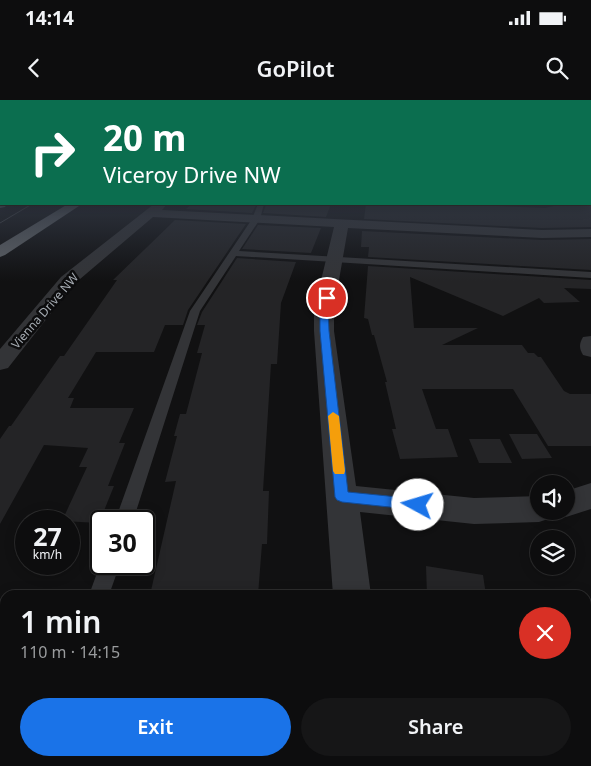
<!DOCTYPE html>
<html lang="en">
<head>
<meta charset="utf-8">
<style>
  body { margin:0; font-family:"Noto Sans",sans-serif; background:#161617; color:#f1f3f6; height:100vh; display:flex; flex-direction:column; font-size:19px; white-space:nowrap }
  * { box-sizing:border-box; margin:0 }
  p { font-size:16px; color:#9a9c9e }
  .icon { flex:none; width:28px; height:28px; fill:none; stroke:currentColor; stroke-width:2; stroke-linecap:round; stroke-linejoin:round }
  .map { position:relative; flex:1; overflow:hidden }
  .sheet { position:absolute; left:0px; top:490px; width:591px; height:176px; display:flex; flex-direction:column; background:#0d0d0e; border-radius:15px 15px 0 0; box-shadow:0 2px 12px #0003,0 0 0 1px #2d2d2e }
  .sheet>* { flex:none }
  .guide { position:absolute; left:0px; top:0px; width:591px; height:105px; box-shadow:0 2px 12px #0003,0 0 0 1px #2d2d2e; background:#0b6e4f; color:#fff; overflow:hidden }
  .buttons { position:absolute; left:530px; top:375px; display:grid; gap:10px }
  .buttons a { display:grid; place-items:center; width:45px; height:45px; border-radius:50%; background:#0d0d0e; box-shadow:0 2px 12px #0003,0 0 0 1px #2d2d2e; font-size:25px }
  .speed { position:absolute; left:15px; top:410px; display:flex; gap:10px; font-size:25px; font-weight:700; text-align:center }
  .speed>* { display:grid; place-content:center; width:65px; height:65px; border-radius:50%; background:#0d0d0e; box-shadow:0 2px 12px #0003,0 0 0 1px #2d2d2e; line-height:1 }
  .speed small { font-size:12px; font-weight:400 }
  .speed .limit { border:2px solid #111; border-radius:8px; background:#fff; color:#111 }
  .pin { position:absolute; display:grid; place-items:center; width:42px; height:42px; color:#fff; margin:-21px; border:2px solid #fff; border-radius:50%; box-shadow:0 1px 5px #0007 }
  .me { position:absolute; width:55px; margin:-28px; rotate:276deg; stroke-linejoin:round; filter:drop-shadow(0 0 4px #0008) }
  .turn { display:flex; align-items:center; gap:18px; height:105px; padding:0 20px; font-size:22px }
  .turn .icon { width:65px; height:65px; stroke-width:2.5 }
  .turn b { display:block; font-size:35px; line-height:42px }
  .round { display:grid; place-items:center; flex:none; width:52px; height:52px; border-radius:26px; background:#161617 }
  .headline { display:flex; align-items:center; justify-content:space-between; height:85px; padding:0 20px }
  h1 { font-size:30px; font-weight:600; line-height:38px }
  .cta { display:flex; gap:10px; margin-top:auto; padding:10px 20px }
  .cta a { flex:1; height:58px; border-radius:30px; background:#1a73e8; color:#fff; font-size:20px; font-weight:600; line-height:58px; text-align:center }
  .cta a+a { background:#161617; color:#f1f3f6 }
  .status { display:flex; justify-content:space-between; align-items:center; height:35px; padding:0 25px; background:#0d0d0e; direction:ltr }
  .status svg { height:14px; fill:currentColor }
  header { display:flex; justify-content:space-between; align-items:center; height:65px; padding:0 20px; background:#0d0d0e; font-size:22px; font-weight:600 }
  .map>svg:first-child { display:block }
  .building { fill:#242426 }
  .lines { fill:none; stroke-linecap:round; stroke-linejoin:round }
  .lane { fill:#333437; fill-rule:evenodd }
  .street { fill:#333437; fill-rule:evenodd }
  .highway { fill:#5f6367; fill-rule:evenodd }
  .tram { stroke:#46484b; stroke-width:1 }
  .route { fill:#1a73e8; stroke:#114b97 }
  .slow { fill:#f59e0b }
  .labels { text-anchor:middle; stroke-width:5; stroke-linejoin:round; paint-order:stroke }
  .far-street-label { font-size:12px; fill:#a4aab1; stroke:#0c0c0d }
</style>
</head>
<body>
<div class="status"><b>14:14</b><svg viewBox="0 0 49 12"><path d="M0 12V9h3v3zM5 12V6h3v6zM10 12V3h3v9zM15 12V0h3v12zM26 1h20v11H26zM47 4h2v5h-2z"/></svg></div>
<header><svg class="icon" aria-label="back" viewBox="0 0 24 24"><path d="M15 5l-7 7 7 7"/></svg>GoPilot<svg class="icon" aria-label="search" viewBox="0 0 24 24"><circle cx="10" cy="10" r="6"/><path d="M15 15l6 6"/></svg></header>
<div class="map">
<svg width="591" height="666" viewBox="0 0 591 666">
  <rect width="100%" height="100%" fill="#111112"/>
  <g class="building">
    <path d="M192,104h39l25,1 -4,8 -66,-4z"/>
    <path d="M272,104h59l-5,13 -63,-4 3,-8 5,1z"/>
    <path d="M366,104h84l95,4 19,-4h27v23l-49,1 -178,-9z"/>
    <path d="M175,120l71,4 -58,86 -5,15h-18l-11,27h-58l-28,46h6l-4,10h64l-15,35h6l-17,43h6l-15,37 -37,-2 25,-54h-8l9,-19 -44,-3 -44,79v-85l9,-13h2l49,-70h4l53,-76h-4z"/>
    <path d="M258,125l63,3 -10,25 -69,-4z"/>
    <path d="M362,131l180,9 49,-1v31l-223,-13 1,-10h-8z"/>
    <path d="M237,158l59,4 -15,41 -4,61h-6l-8,127h6l-2,53h-5l-4,51h-108l26,-114 -11,1 12,-46h-3l6,-22h6l16,-61h-5l8,-28h-8l5,-13z"/>
    <path d="M368,166l223,14v9l-27,-1 16,14 -36,1 -5,-5 -36,18 -93,-39 4,51h64l-36,17h80l6,8h6l4,4h3l23,34 6,3h21v52h-43l-35,-57h-91l14,40h12l10,28 -58,2 -8,-30h4l-11,-47h2l-13,-47h-2l-4,-16 -4,-1z"/>
    <path d="M509,334h28l15,24 -30,1z"/>
    <path d="M469,339h31l12,24h-33z"/>
    <path d="M426,466l57,9 3,20h-59z"/>
  </g>
  <g class="lines">
    <g class="lane">
      <rect x="590" y="91" width="1" height="4"/>
      <path d="M258,104h6l-4,15 -21,32 352,21v6l-355,-22 -36,55 -67,210h-18l75,-210 62,-92z"/>
      <path d="M504,104h45l-3,2h-39z"/>
      <path d="M101,462v2h19l-11,31h-20z"/>
      <path d="M30,661h26v5h-28z"/>
    </g>
    <g class="street">
      <path d="M154,104h13l-5,6 380,20 49,-1v8l-49,1 -194,-10 -14,81v22l22,155 118,12 65,-2v15h27v-20l25,-8v26l-25,8 -12,-5 -3,6 -12,4 -65,2 -114,-12 11,83h-38l-19,-264v-22l20,-82 -181,-10 -80,68 -65,83 -8,2v-21l61,-72z"/>
      <path d="M591,236v21l-8,-2c-4,-7 -4,-11 0,-18z"/>
      <rect x="344" y="661" width="50" height="5"/>
    </g>
    <g class="highway">
      <path d="M0,100l1,4h6l-2,3 -5,1z"/>
      <path d="M68,104h14l-77,51 -5,2v-12z"/>
    </g>
    <path class="tram" d="M0,123l32,-19"/>
  </g>
  <linearGradient id="sky" x2="0" y2="1"><stop stop-color="#09090a"/><stop offset="0.49" stop-color="#323844"/><stop offset="1" stop-color="#323844" stop-opacity="0"/></linearGradient>
  <rect width="591" height="181" fill="url(#sky)"/>
  <path class="route" d="M324,196l7,2 -3,10 1,23 19,161 70,7 4,2 2,4 -2,3 -4,2 -76,-8 -5,-2 -2,-3 -15,-166v-23z"/>
  <path class="slow" d="M333,312l6,4 6,55 -1,3h-9l-2,-3 -5,-55z"/>
  <g class="labels">
    <g class="far-street-label">
      <text transform="translate(45 211) rotate(-49)" y="4">Vienna Drive NW</text>
    </g>
  </g>
</svg>
<div class="buttons">
<a><svg class="icon" aria-label="sound" viewBox="0 0 24 24"><path d="M4 9h4l5-4v14l-5-4H4zM17 9q2 3 0 6"/></svg></a>
<a><svg class="icon" aria-label="layers" viewBox="0 0 24 24"><path d="M12 4l9 5-9 5-9-5zM3 14l9 5 9-5"/></svg></a>
</div>
<div class="speed"><div>27<small>km/h</small></div><div class="limit">30</div></div>
<div class="pin" style="left:327px;top:198px;background:#d93025"><svg class="icon" aria-label="arrive" viewBox="0 0 24 24"><path d="M6 21V4h12l-3 4 3 4H6"/></svg></div>
<svg class="me" style="left:418px;top:405px" viewBox="-20 -20 40 40"><circle r="19" fill="#fff"/><path d="M0-13L10 11 0 6-10 11z" fill="#1a73e8"/></svg>
<div class="guide">
<div class="turn"><svg class="icon" aria-label="right" viewBox="0 0 24 24"><path d="M7 20v-9h11M14 6l5 5-5 5"/></svg><div><b>20 m</b>Viceroy Drive NW</div></div>
</div>
<section class="sheet">
<div class="headline"><div><h1>1 min</h1><p>110 m · 14:15</p></div><a class="round" style="background:#d93025;color:#fff"><svg class="icon" aria-label="close" viewBox="0 0 24 24"><path d="M6 6l12 12M18 6L6 18"/></svg></a></div>
<div class="cta"><a>Exit</a><a>Share</a></div>
</section>
</div>
</body>
</html>
